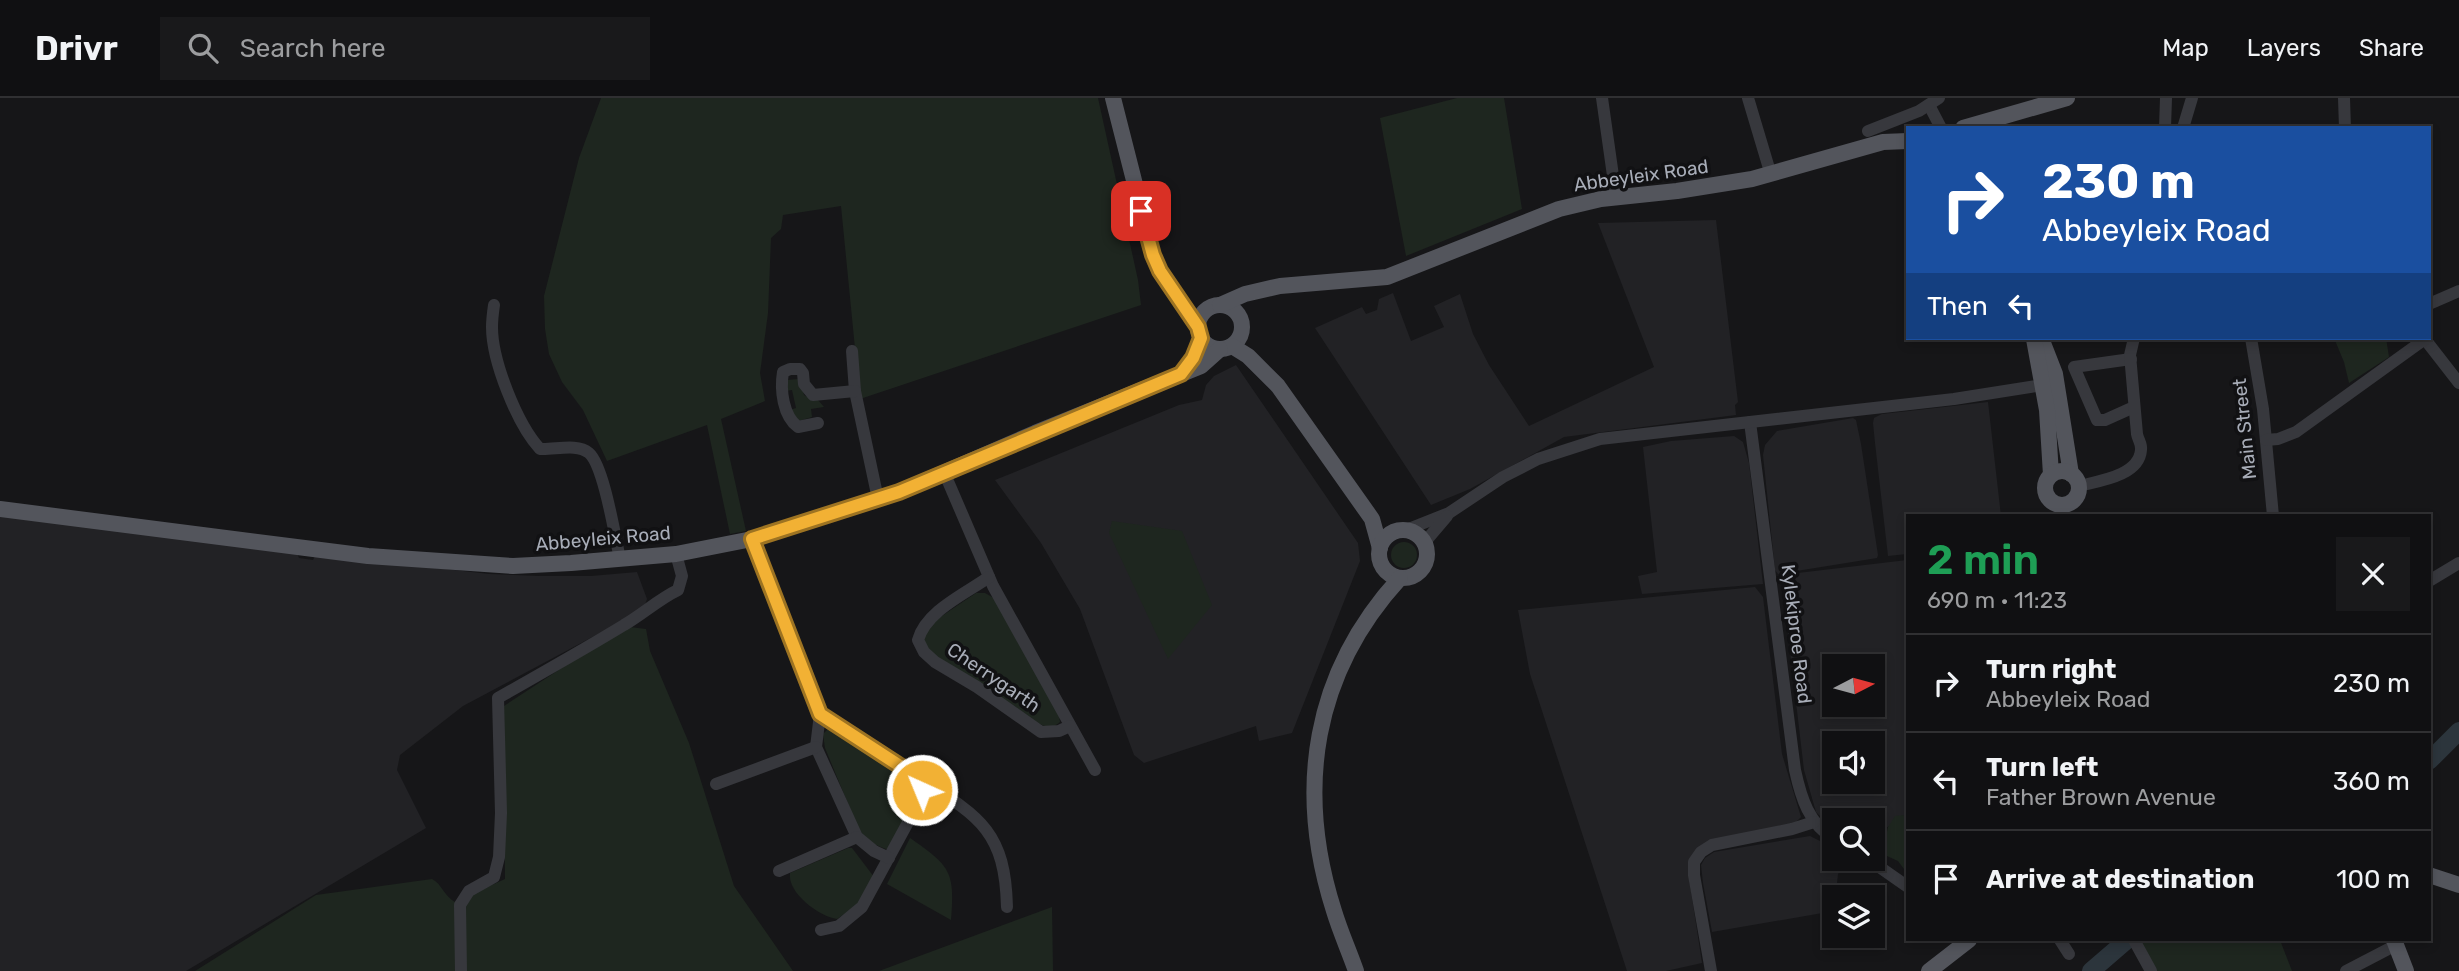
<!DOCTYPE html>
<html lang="en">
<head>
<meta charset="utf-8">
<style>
  body { margin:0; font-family:Rubik,sans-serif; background:#19191b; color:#f1f3f6; height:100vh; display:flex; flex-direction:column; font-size:26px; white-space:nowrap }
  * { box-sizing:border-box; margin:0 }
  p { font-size:23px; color:#9c9d9f }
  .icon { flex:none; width:38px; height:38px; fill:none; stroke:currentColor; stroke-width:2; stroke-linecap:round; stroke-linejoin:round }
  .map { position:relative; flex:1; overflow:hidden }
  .side { position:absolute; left:1906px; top:416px; width:525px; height:427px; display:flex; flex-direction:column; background:#101012; border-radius:0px; box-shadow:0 4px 10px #0003,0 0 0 2px #303032 }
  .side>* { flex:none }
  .banner { position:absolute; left:1906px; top:28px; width:525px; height:214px; border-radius:0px; box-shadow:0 4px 10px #0003,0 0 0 2px #303032; background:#1a4fa0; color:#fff; overflow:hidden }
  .needle { width:46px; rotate:84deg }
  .fabs { position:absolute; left:1822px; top:556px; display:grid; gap:14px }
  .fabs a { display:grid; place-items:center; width:63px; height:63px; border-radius:0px; background:#101012; box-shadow:0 4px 10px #0003,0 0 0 2px #303032; font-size:35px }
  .pin { position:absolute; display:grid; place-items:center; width:60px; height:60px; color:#fff; margin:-30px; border-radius:14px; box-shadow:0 4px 10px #0006 }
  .me { position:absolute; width:77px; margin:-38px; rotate:316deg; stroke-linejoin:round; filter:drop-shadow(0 0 5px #0008) }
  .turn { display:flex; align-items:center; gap:24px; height:147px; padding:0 21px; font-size:32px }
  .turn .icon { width:91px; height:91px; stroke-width:2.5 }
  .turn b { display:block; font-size:49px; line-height:60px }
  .then { display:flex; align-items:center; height:66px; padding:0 21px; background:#0003; gap:14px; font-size:26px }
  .round { display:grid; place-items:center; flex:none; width:74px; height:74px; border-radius:0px; background:#19191b }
  .overview { display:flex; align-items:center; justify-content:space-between; height:119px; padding:0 21px }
  h1 { font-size:42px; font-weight:600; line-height:52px; color:#1e9e55 }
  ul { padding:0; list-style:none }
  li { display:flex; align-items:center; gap:21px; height:98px; padding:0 21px; border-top:2px solid #303032 }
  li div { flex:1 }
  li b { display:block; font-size:26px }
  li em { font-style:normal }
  header { display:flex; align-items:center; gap:42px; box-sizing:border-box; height:98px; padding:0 35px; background:#101012; border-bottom:2px solid #303032 }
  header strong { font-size:33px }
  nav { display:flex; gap:38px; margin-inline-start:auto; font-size:24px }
  .search { width:490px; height:63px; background:#19191b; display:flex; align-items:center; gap:18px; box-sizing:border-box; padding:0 24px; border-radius:0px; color:#9c9d9f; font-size:26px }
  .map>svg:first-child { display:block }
  .built { fill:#222225; fill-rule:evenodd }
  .green { fill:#1e261f }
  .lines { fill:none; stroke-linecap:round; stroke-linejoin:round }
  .river { stroke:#2c353c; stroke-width:18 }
  .minor { stroke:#37383d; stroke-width:12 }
  .major { stroke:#53555c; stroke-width:16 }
  .route-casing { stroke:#9d7322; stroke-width:18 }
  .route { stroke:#f2b134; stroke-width:12 }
  .labels { text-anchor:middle; stroke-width:7; stroke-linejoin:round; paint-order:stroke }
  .street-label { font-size:19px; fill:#a8adb8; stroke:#111113 }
</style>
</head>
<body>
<header>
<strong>Drivr</strong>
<div class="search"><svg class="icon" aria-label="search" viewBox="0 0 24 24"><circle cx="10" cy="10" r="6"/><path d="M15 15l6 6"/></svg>Search here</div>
<nav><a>Map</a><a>Layers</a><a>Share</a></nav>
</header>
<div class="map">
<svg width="2459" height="873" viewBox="0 0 2459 873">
  <rect width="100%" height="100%" fill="#161618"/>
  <g class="built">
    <path d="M1716,122l22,182 -3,3 1,10 -172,22 -94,52 -39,16 -116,-177 47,-21 4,7 11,-4 2,-11 14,-6 18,48 33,-14 -10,-21 26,-12 13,40 16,31 40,61 125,-59 -56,-144z"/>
    <path d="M1236,267l122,178 2,18 -68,172 -33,8 -3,-15 -112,37 -10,-8 -54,-146 -39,-66 -46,-63 184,-75 23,-5 4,-15 8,-9z"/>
    <path d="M1988,304l13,114h-93l-1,38 -19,2 -13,-113 -2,-20 1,-5 8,-4z"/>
    <path d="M1853,320l3,2 5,24 17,111 -1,3 -99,16 -3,-4 -12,-115 2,-10 12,-14z"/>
    <path d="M1734,338l9,6 6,21 14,121 -121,10 -4,-18 19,-4 -14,-125 28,-6z"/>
    <path d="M0,418l296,35 3,7 14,2 3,-6 173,20 50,2h52l46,-4 10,27 -4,11 -180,96 -63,49 -3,15 29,58 -240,143h-186z"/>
    <path d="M1907,462v255l-34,21 -1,-15h-38v9l-18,-18 -12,-42 -23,-195zM1834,569h38v38h-38zM1834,646h38v38h-38z"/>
    <path d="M1755,489l8,10 19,157 19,63 -6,6 -88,21 -18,34 13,85 -36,8h-39l-97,-297 -12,-64z"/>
    <path d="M1810,738l24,12v11h15l-11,15 -4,37 -122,21 -9,-49 -2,-18 4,-7 9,-6z"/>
  </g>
  <g class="green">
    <path d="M601,0h497l40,182 3,25 -281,94 -19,-193 -58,9 -2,14 -10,9 -3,75 -8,60 5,28 -44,18 25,112 -16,3 -23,-109 -100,36 -24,-51 -21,-28 -13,-28 -4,-25 -1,-33 35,-138z"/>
    <path d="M1457,0h47l18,111 -116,47 -26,-138z"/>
    <path d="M2334,240h52l3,19 -40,26 -5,-21z"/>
    <path d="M800,281l4,16 6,4 8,1 6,7 -13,2 1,8 -13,4 -9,-11 6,-2 -4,-18 -7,1 1,-11z"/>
    <path d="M1112,423l70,10 30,74 -44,54 -59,-126z"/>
    <circle cx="1404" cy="457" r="13"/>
    <path d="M976,495h9l9,5 65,117 1,7c-7,7 -16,5 -24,0l-108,-71 -5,-14 7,-13z"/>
    <path d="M630,529l16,2 4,22 39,92 45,143 59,85h-598l121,-76 116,-16c10,5 12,17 23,23l50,-23 -1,-173 73,-48z"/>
    <path d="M833,630l81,53c7,22 -14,50 -24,69 -15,-4 -25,-10 -32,-22l-33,-80 -2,-14 5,-5z"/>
    <path d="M1904,717l3,2v56l-9,-12 -11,-5 -4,-7 5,-22 7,-11z"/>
    <path d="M910,740c40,28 45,33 41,82l-64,-36z"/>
    <path d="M848,750h4l22,29 -15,27 -22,15c-17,-2 -50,-26 -47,-46z"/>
    <path d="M1052,809l1,64h-174z"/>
    <path d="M2143,842h137l12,31h-137l-16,-29z"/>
  </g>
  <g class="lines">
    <g class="river">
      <path d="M2429,663l30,-30"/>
      <path d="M2091,873l36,-31"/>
    </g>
    <g class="minor">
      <path d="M1602,0l14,99"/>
      <path d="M1748,0l23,77"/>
      <path d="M2344,0l1,30"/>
      <path d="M1929,7l12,23"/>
      <path d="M2165,30l1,-30"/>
      <path d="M2183,30l9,-30"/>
      <path d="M1868,33l51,-20 20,-13"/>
      <path d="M2429,206l30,-13"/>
      <path d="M494,207c-1,7 -2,14 -2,22 0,34 25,97 48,122 15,1 37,-6 49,4 15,13 26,84 31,106"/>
      <path d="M2251,240l12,71 10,107"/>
      <path d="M2424,240l35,45"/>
      <path d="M852,253l3,40 23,108"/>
      <path d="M2131,261l-57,8 23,53h8l29,-13"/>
      <path d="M1750,324l45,348c6,28 14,54 39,69"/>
      <path d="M818,325l-20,4c-15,-11 -18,-37 -15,-55l7,-3h10l3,4 1,11 9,11 42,-4"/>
      <path d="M2266,342l12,-1 18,-7 129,-93"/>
      <path d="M944,374l49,114 102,184"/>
      <path d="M2079,388c20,-5 60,-10 62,-36 1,-6 -3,-10 -4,-16l-7,-79 4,-17"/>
      <path d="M1406,432l43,-17 54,-36 35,-18 62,-20 354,-40 89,-14"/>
      <path d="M752,441l68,175 100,65 2,11 -3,12 -57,105 -23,19 -18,4"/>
      <path d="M1424,445l23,-27"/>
      <path d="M989,479c-24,17 -63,34 -71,63l6,12 11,10 42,25 64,45 18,-1 11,-5"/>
      <path d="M2429,483l30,-18"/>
      <path d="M820,616l-4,33 41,90 17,14 15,7"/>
      <path d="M920,681c60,38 85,52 87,128"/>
      <path d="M716,686l100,-37"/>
      <path d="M1868,761l40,28"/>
      <path d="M779,773l78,-34"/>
      <path d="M2060,842l9,14"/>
      <path d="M2134,842l17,31"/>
      <path d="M461,873l-1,-66 9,-14 25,-14 5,-20 2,-44 -3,-115c42,-24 85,-48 126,-73 19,-11 35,-26 54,-35l4,-14 -6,-22"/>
      <path d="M1711,873l-17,-96v-13l7,-10 11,-7 80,-16 22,-7"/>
      <path d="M2346,873l50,-26"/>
    </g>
    <g class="major">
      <path d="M1113,0l40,157 7,16 38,56"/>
      <path d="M1963,30l104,-30"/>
      <circle cx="1220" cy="229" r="22"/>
      <path d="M1220,207l25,-11 35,-8 107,-9 172,-68 42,-10 76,-8 75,-12 131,-37 25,-1"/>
      <path d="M2041,240l14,36 16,100"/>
      <path d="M2034,241l13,71 4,65"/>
      <path d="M1232,248l16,10 30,30 94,133 8,29"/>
      <path d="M1181,276l12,-16 8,-20"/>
      <circle cx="2062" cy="390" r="17"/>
      <path d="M0,411l368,47 145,10 58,-3 105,-9 76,-15 147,-47 136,-59 166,-67 19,-17"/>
      <circle cx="1403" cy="456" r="24"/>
      <path d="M2429,777l30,10"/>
      <path d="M2394,842l12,31"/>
      <path d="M1356,873c-7,-20 -16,-40 -22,-60 -39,-122 -21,-238 66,-333"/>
      <path d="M1929,873l40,-31"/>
    </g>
  </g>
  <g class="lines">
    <g class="route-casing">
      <path id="route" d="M922,692l-2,-11 -100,-65 -68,-175 147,-47 282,-118 12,-16 8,-20 -3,-11 -38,-56 -7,-16 -12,-44"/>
    </g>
    <use href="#route" class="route"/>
  </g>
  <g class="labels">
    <g class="street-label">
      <text transform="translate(1641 77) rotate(-8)" y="7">Abbeyleix Road</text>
      <text transform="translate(2244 331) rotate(-96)" y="7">Main Street</text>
      <text transform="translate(603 440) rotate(-5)" y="7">Abbeyleix Road</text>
      <text transform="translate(1797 536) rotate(83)" y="7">Kylekiproe Road</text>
      <text transform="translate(994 579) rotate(34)" y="7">Cherrygarth</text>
    </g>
  </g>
</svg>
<div class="fabs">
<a><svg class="needle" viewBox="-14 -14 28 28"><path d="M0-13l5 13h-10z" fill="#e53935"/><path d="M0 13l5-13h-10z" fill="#9c9d9f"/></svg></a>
<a><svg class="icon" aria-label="sound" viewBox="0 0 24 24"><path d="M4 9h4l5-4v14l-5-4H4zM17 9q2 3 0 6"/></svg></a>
<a><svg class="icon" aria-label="search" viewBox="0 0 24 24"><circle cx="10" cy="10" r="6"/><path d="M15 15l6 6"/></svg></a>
<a><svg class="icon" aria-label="layers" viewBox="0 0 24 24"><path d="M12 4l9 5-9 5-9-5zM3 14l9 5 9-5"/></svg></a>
</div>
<div class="pin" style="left:1141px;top:113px;background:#d93025"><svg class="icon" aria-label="arrive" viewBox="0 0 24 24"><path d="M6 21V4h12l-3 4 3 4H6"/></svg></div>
<svg class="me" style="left:922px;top:692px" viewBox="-20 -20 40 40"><circle r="17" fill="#f2b134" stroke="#fff" stroke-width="3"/><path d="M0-11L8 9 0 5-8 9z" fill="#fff"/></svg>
<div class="banner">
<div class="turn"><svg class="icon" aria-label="right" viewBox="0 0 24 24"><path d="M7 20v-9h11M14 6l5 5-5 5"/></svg><div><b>230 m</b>Abbeyleix Road</div></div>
<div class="then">Then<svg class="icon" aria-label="left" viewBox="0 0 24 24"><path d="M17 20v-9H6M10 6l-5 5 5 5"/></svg></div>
</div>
<section class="side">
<div class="overview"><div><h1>2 min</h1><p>690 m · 11:23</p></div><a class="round"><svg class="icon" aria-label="close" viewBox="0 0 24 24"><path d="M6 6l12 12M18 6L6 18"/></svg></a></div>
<ul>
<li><svg class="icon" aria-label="right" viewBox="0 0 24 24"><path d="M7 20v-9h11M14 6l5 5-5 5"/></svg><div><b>Turn right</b><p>Abbeyleix Road</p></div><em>230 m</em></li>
<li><svg class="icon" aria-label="left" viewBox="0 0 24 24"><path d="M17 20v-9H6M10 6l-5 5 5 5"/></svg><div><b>Turn left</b><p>Father Brown Avenue</p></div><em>360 m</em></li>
<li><svg class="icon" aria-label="arrive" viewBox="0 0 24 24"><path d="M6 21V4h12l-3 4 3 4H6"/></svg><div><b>Arrive at destination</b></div><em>100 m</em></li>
</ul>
</section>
</div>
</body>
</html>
